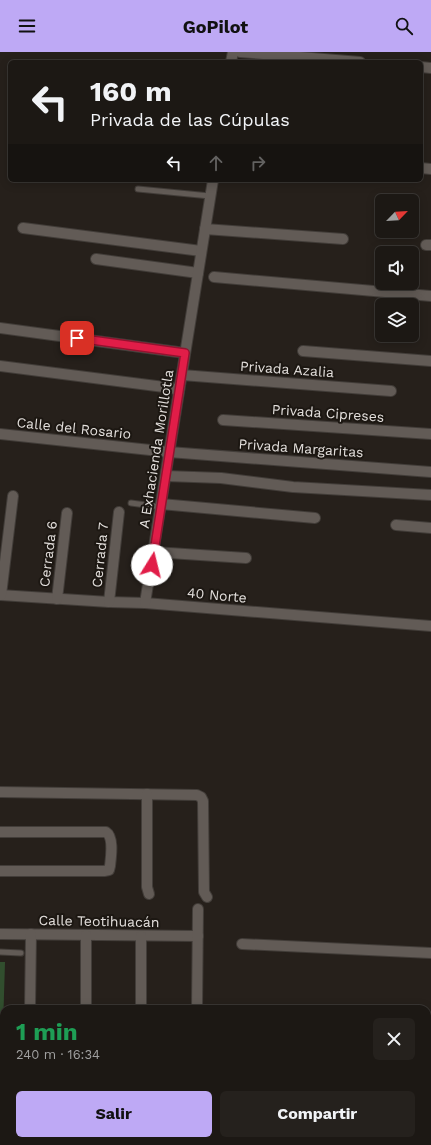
<!DOCTYPE html>
<html lang="es">
<head>
<meta charset="utf-8">
<style>
  body { margin:0; font-family:"Work Sans",sans-serif; background:#25211d; color:#f1f3f6; height:100vh; display:flex; flex-direction:column; font-size:15px; white-space:nowrap }
  * { box-sizing:border-box; margin:0 }
  p { font-size:13px; color:#a0a0a0 }
  .icon { flex:none; width:22px; height:22px; fill:none; stroke:currentColor; stroke-width:2; stroke-linecap:round; stroke-linejoin:round }
  .map { position:relative; flex:1; overflow:hidden }
  .details { position:absolute; left:0px; top:953px; width:431px; height:140px; display:flex; flex-direction:column; background:#1c1814; border-radius:12px 12px 0 0; box-shadow:0 2px 10px #0003,0 0 0 1px #3a3734 }
  .details>* { flex:none }
  .top-card { position:absolute; left:8px; top:8px; width:415px; height:122px; border-radius:6px; box-shadow:0 2px 10px #0003,0 0 0 1px #3a3734; background:#1c1814; color:#f1f3f6; overflow:hidden }
  .needle { width:26px; rotate:65deg }
  .fabs { position:absolute; left:375px; top:142px; display:grid; gap:8px }
  .fabs a { display:grid; place-items:center; width:44px; height:44px; border-radius:6px; background:#1c1814; box-shadow:0 2px 10px #0003,0 0 0 1px #3a3734; font-size:20px }
  .pin { position:absolute; display:grid; place-items:center; width:34px; height:34px; color:#fff; margin:-17px; border-radius:8px; box-shadow:0 2px 6px #0006 }
  .me { position:absolute; width:44px; margin:-22px; rotate:9deg; stroke-linejoin:round; filter:drop-shadow(0 0 3px #0008) }
  .turn { display:flex; align-items:center; gap:14px; height:84px; padding:0 16px; font-size:18px }
  .turn .icon { width:52px; height:52px; stroke-width:2.5 }
  .turn b { display:block; font-size:28px; line-height:34px }
  .lanes { display:flex; align-items:center; height:38px; padding:0 16px; background:#0003; justify-content:center; gap:20px; direction:ltr }
  .lanes .off { opacity:.35 }
  .round { display:grid; place-items:center; flex:none; width:42px; height:42px; border-radius:6px; background:#25211d }
  .summary { display:flex; align-items:center; justify-content:space-between; height:68px; padding:0 16px }
  h1 { font-size:24px; font-weight:700; line-height:30px; color:#1e9e55 }
  .action { display:flex; gap:8px; margin-top:auto; padding:8px 16px }
  .action a { flex:1; height:46px; border-radius:6px; background:#bea9f5; color:#111; font-size:16px; font-weight:700; line-height:46px; text-align:center }
  .action a+a { background:#25211d; color:#f1f3f6 }
  header { display:flex; justify-content:space-between; align-items:center; height:52px; padding:0 16px; background:#bea9f5; color:#111; font-size:18px; font-weight:700 }
  .map>svg:first-child { display:block }
  .green { fill:#314e2e }
  .lines { fill:none; stroke-linecap:round; stroke-linejoin:round }
  .lane-casing { stroke:#423d39; stroke-width:7 }
  .street-casing { stroke:#423d39; stroke-width:12 }
  .lane { stroke:#625b56; stroke-width:5 }
  .street { stroke:#625b56; stroke-width:10 }
  .route-casing { stroke:#92132f; stroke-width:10 }
  .route { stroke:#e11d48; stroke-width:7 }
  .labels { text-anchor:middle; stroke-width:4; stroke-linejoin:round; paint-order:stroke }
  .street-label { font-size:14px; fill:#e3dfdc; stroke:#1c1712 }
</style>
</head>
<body>
<header><svg class="icon" aria-label="menu" viewBox="0 0 24 24"><path d="M4 6h16M4 12h16M4 18h16"/></svg>GoPilot<svg class="icon" aria-label="search" viewBox="0 0 24 24"><circle cx="10" cy="10" r="6"/><path d="M15 15l6 6"/></svg></header>
<div class="map">
<svg width="431" height="1093" viewBox="0 0 431 1093">
  <rect width="100%" height="100%" fill="#26201b"/>
  <path class="green" d="M0,910h5l-3,99h-2z"/>
  <g class="lines">
    <g class="lane-casing">
      <g id="lane">
        <path d="M138,137l72,7"/>
        <path d="M131,451l30,4"/>
        <path d="M0,900l21,1"/>
      </g>
    </g>
    <g class="street-casing">
      <g id="street">
        <path d="M240,0l120,10"/>
        <path d="M231,10l2,-10"/>
        <path d="M421,15l10,1"/>
        <path d="M421,116l10,1"/>
        <path d="M23,176l178,23"/>
        <path d="M205,177l138,10"/>
        <path d="M426,193h5"/>
        <path d="M96,207l102,14"/>
        <path d="M214,225l217,19"/>
        <path d="M0,276l185,25"/>
        <path d="M303,299l128,10"/>
        <path d="M0,314l172,22 7,3"/>
        <path d="M182,323l209,16"/>
        <path d="M223,368l208,14"/>
        <path d="M0,382l169,18 262,20"/>
        <path d="M166,424l55,2 72,9 138,8"/>
        <path d="M161,452l154,14"/>
        <path d="M396,473l35,3"/>
        <path d="M154,500l92,6"/>
        <path d="M0,543l109,7 36,1 286,23"/>
        <path d="M1,543l12,-99"/>
        <path d="M57,547l10,-86"/>
        <path d="M109,550l10,-90"/>
        <path d="M145,551l68,-423"/>
        <path d="M0,740l197,3 4,2 2,4 1,91 3,5"/>
        <path d="M147,742v93l2,7"/>
        <path d="M0,780h106c8,5 5,25 4,34l-1,4 -5,1h-104"/>
        <path d="M0,882l198,2"/>
        <path d="M242,892l189,9"/>
        <path d="M30,957l1,-75"/>
        <path d="M86,957v-74"/>
        <path d="M141,957v-73"/>
        <path d="M197,957l1,-100"/>
        <path d="M427,981h4"/>
        <path d="M0,1043h4"/>
        <path d="M156,1089v4"/>
        <path d="M249,1089v4"/>
        <path d="M229,1092l8,1"/>
        <path d="M286,1093v-4"/>
      </g>
    </g>
    <use href="#lane" class="lane"/>
    <use href="#street" class="street"/>
  </g>
  <g class="lines">
    <g class="route-casing">
      <path id="route" d="M77,286l108,15 -33,212"/>
    </g>
    <use href="#route" class="route"/>
  </g>
  <g class="labels">
    <g class="street-label">
      <text transform="translate(287 317) rotate(4)" y="5">Privada Azalia</text>
      <text transform="translate(328 361) rotate(4)" y="5">Privada Cipreses</text>
      <text transform="translate(74 376) rotate(6)" y="5">Calle del Rosario</text>
      <text transform="translate(301 396) rotate(4)" y="5">Privada Margaritas</text>
      <text transform="translate(156 397) rotate(-81)" y="5">A Exhacienda Morillotla</text>
      <text transform="translate(48 502) rotate(-83)" y="5">Cerrada 6</text>
      <text transform="translate(100 503) rotate(-84)" y="5">Cerrada 7</text>
      <text transform="translate(217 543) rotate(5)" y="5">40 Norte</text>
      <text transform="translate(99 869) rotate(1)" y="5">Calle Teotihuacán</text>
    </g>
  </g>
</svg>
<div class="fabs">
<a><svg class="needle" viewBox="-14 -14 28 28"><path d="M0-13l5 13h-10z" fill="#e53935"/><path d="M0 13l5-13h-10z" fill="#a0a0a0"/></svg></a>
<a><svg class="icon" aria-label="sound" viewBox="0 0 24 24"><path d="M4 9h4l5-4v14l-5-4H4zM17 9q2 3 0 6"/></svg></a>
<a><svg class="icon" aria-label="layers" viewBox="0 0 24 24"><path d="M12 4l9 5-9 5-9-5zM3 14l9 5 9-5"/></svg></a>
</div>
<div class="pin" style="left:77px;top:286px;background:#d93025"><svg class="icon" aria-label="arrive" viewBox="0 0 24 24"><path d="M6 21V4h12l-3 4 3 4H6"/></svg></div>
<svg class="me" style="left:152px;top:513px" viewBox="-20 -20 40 40"><circle r="19" fill="#fff"/><path d="M0-13L10 11 0 6-10 11z" fill="#e11d48"/></svg>
<div class="top-card">
<div class="turn"><svg class="icon" aria-label="left" viewBox="0 0 24 24"><path d="M17 20v-9H6M10 6l-5 5 5 5"/></svg><div><b>160 m</b>Privada de las Cúpulas</div></div>
<div class="lanes"><svg class="icon" aria-label="left" viewBox="0 0 24 24"><path d="M17 20v-9H6M10 6l-5 5 5 5"/></svg><svg class="icon off" aria-label="ahead" viewBox="0 0 24 24"><path d="M12 20V5M6 11l6-6 6 6"/></svg><svg class="icon off" aria-label="right" viewBox="0 0 24 24"><path d="M7 20v-9h11M14 6l5 5-5 5"/></svg></div>
</div>
<section class="details">
<div class="summary"><div><h1>1 min</h1><p>240 m · 16:34</p></div><a class="round"><svg class="icon" aria-label="close" viewBox="0 0 24 24"><path d="M6 6l12 12M18 6L6 18"/></svg></a></div>
<div class="action"><a>Salir</a><a>Compartir</a></div>
</section>
</div>
</body>
</html>
